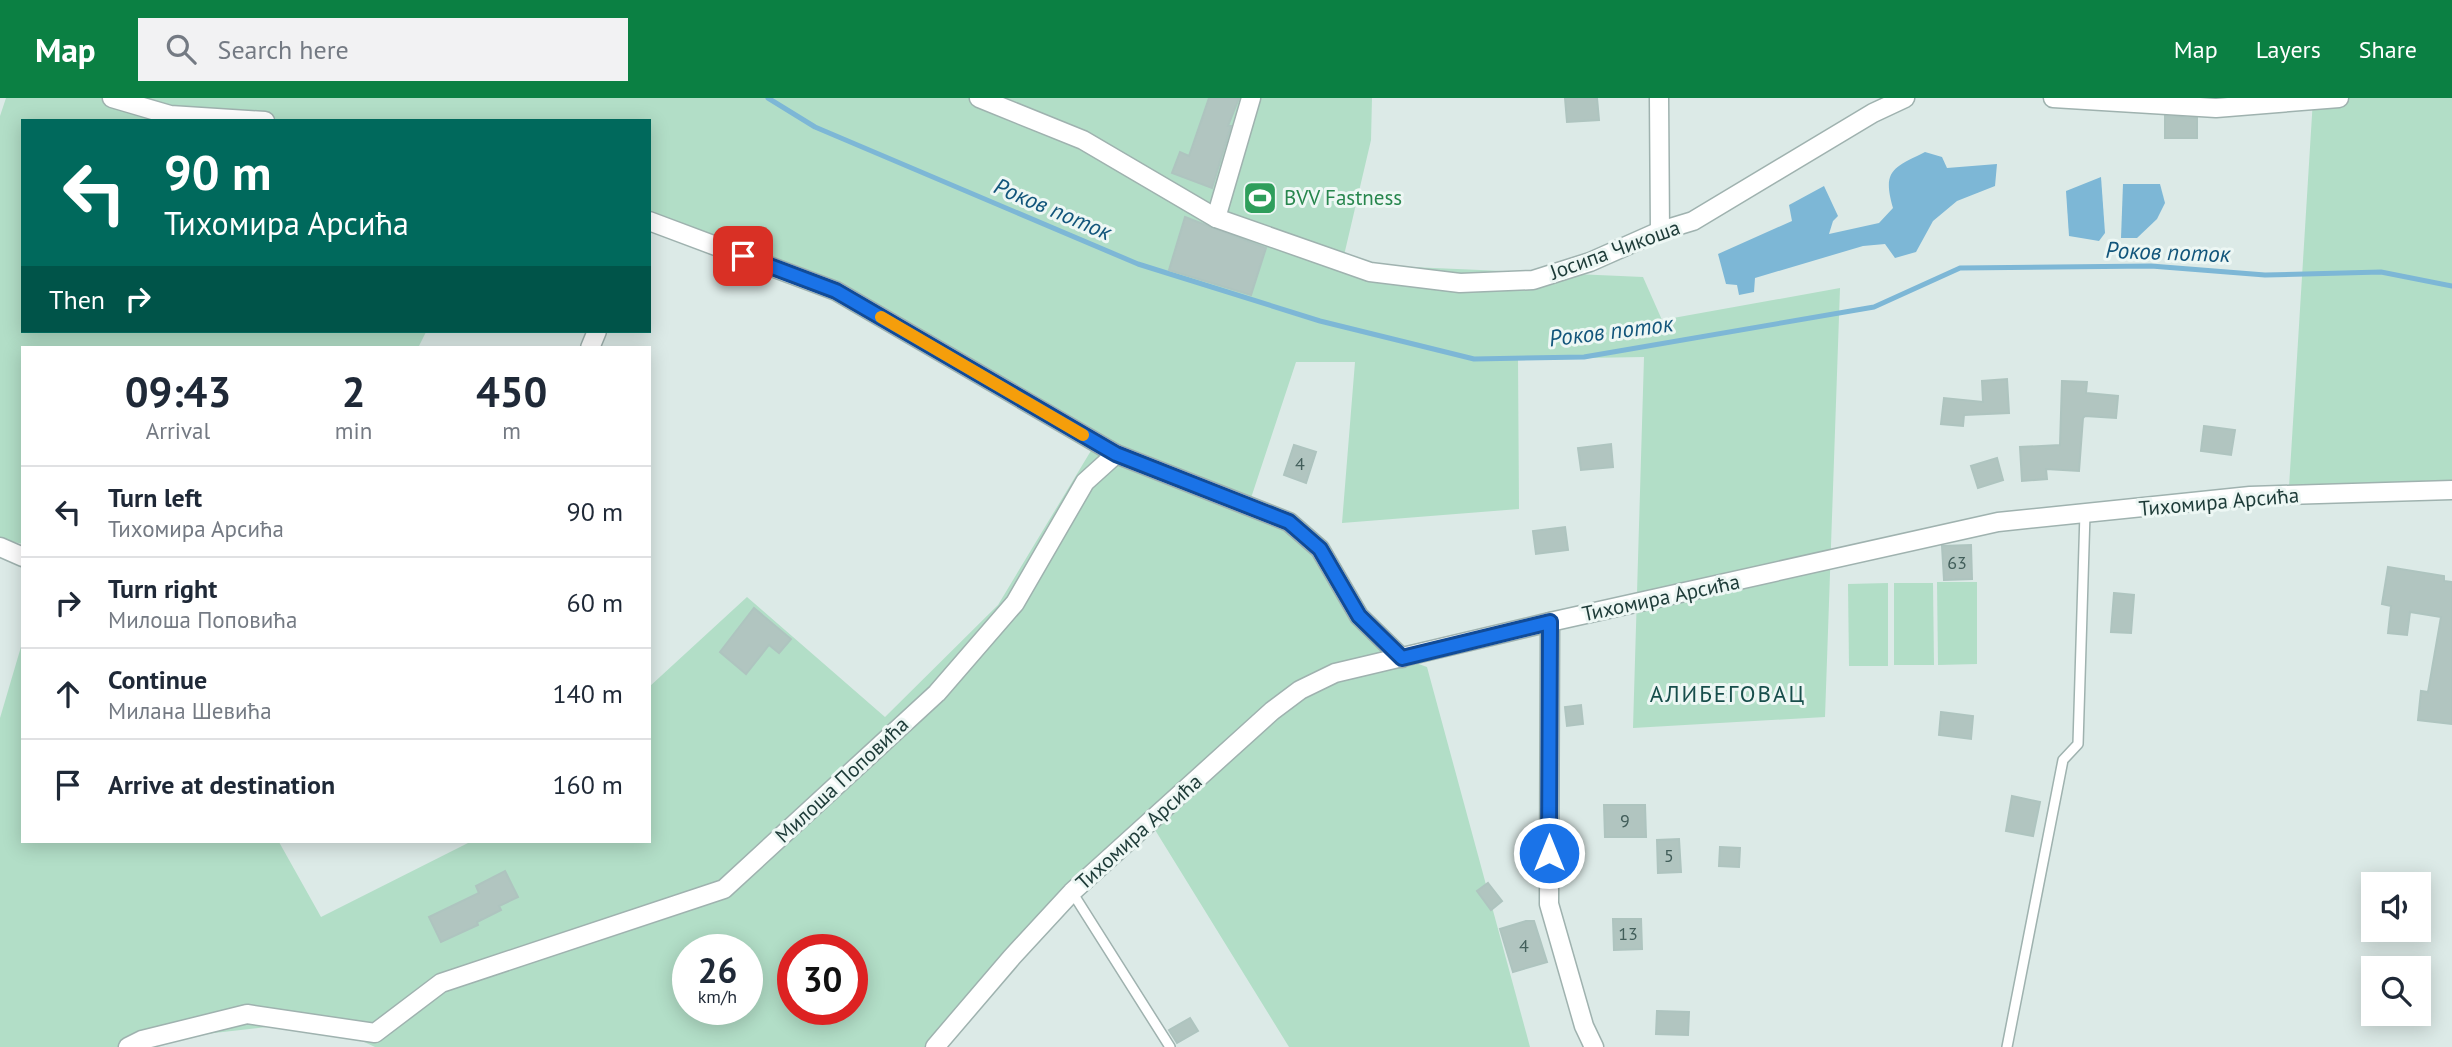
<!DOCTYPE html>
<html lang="en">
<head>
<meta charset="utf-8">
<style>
  body { margin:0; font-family:"PT Sans",sans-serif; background:#f2f2f3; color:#1f2937; height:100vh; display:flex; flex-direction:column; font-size:26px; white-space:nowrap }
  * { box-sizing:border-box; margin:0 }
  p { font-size:23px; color:#747a83 }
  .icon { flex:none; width:38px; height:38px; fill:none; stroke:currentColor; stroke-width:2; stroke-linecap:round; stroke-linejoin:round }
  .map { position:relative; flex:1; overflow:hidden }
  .panel { position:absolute; left:21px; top:248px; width:630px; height:497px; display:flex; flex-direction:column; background:#fff; border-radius:0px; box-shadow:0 4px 18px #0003 }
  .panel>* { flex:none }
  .hud { position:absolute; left:21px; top:21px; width:630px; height:214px; border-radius:0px; box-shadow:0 4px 18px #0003; background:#00695c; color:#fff; overflow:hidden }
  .fabs { position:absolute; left:2361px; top:774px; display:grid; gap:14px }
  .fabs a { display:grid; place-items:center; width:70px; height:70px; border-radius:0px; background:#fff; box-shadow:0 4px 18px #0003; font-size:35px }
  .speed { position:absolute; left:672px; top:836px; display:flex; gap:14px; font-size:35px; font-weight:700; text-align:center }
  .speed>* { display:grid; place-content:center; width:91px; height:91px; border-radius:50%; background:#fff; box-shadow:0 4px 18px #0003; line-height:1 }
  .speed small { font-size:18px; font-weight:400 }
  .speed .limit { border:10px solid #d22; background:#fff; color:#111 }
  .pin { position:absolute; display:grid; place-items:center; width:60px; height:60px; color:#fff; margin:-30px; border-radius:14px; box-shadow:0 4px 10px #0006 }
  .me { position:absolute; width:77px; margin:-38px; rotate:0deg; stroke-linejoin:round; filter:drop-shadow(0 0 5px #0008) }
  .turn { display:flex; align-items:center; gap:24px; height:147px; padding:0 28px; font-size:32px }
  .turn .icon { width:91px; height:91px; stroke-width:2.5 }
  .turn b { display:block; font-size:49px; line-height:60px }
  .then { display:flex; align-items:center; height:66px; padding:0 28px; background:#0003; gap:14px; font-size:26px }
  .eta { display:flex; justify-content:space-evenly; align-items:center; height:119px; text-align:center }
  .eta b { font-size:42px; font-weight:600; line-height:49px }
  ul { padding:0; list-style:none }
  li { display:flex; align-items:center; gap:21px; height:91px; padding:0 28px; border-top:2px solid #e0e1e3 }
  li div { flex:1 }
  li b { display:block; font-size:26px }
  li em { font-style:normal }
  header { display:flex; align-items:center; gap:42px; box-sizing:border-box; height:98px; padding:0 35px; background:#0b8043; color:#fff }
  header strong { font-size:33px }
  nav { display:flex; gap:38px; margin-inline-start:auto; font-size:24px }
  .search { width:490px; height:63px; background:#f2f2f3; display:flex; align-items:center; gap:18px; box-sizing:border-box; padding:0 24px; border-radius:0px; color:#747a83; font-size:26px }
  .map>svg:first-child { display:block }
  .green { fill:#b2dec7; fill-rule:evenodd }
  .water { fill:#7db7d6 }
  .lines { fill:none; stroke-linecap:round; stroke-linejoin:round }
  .stream { stroke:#7db7d6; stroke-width:5 }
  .building { fill:#b1c5c0; stroke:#aec4bf; stroke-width:2 }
  .lane-casing { stroke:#9fb2af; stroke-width:12 }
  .street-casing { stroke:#9fb2af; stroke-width:21 }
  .lane { stroke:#fff; stroke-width:9 }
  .street { stroke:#fff; stroke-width:18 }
  .route-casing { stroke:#114b97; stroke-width:18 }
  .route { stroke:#1a73e8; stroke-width:12 }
  .slow { stroke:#f59e0b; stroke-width:12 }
  .labels { text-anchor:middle; stroke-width:6; stroke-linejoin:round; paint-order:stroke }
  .number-label { font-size:18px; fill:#425e5a }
  .leisure-label { font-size:21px; fill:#27864d; stroke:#edf7f4; text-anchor:start }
  .street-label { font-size:21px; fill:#1d3b38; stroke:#edf7f4 }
  .water-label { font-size:23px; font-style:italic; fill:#12557b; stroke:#edf7f4 }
  .neighbourhood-label { font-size:23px; letter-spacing:2px; fill:#174e4b; stroke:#edf7f4 }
</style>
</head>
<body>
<header>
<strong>Map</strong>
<div class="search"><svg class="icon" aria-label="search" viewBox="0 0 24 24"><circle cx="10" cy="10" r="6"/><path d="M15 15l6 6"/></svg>Search here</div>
<nav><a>Map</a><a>Layers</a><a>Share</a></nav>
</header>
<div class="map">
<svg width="2452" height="949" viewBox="0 0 2452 949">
  <rect width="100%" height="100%" fill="#dceae7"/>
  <g class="green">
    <path d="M6,0h1366l-1,42 -29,124 301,13 19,43 178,-32 -15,429 -192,11 11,-371 -126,2 1,150 -177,14 13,-161h-59l-46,139 68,34 73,119 36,13 103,380h-241l-137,-222 -134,136 -71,86h-572l-56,-26 -140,16 -24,10h-155v-329l23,-78v202h256l42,75 149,-75h179v-155l98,-90 138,120 113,-112 97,-161 -252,-155 -194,-75v-93h-626v210l403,1 -8,16h-395v196l-23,-5v-423zM688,852h59v60h-59zM793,852h59v60h-59z"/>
    <path d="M2226,0h226v383l-163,6 24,-388 -86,6z"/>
    <path d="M1937,484h40v82l-39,1z"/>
    <path d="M1888,485v83h-39l-1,-82z"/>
    <path d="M1894,485h39l1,82h-40z"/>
  </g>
  <g class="water">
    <path d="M1925,54l17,5 5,11 50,-4 -2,22 -38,15 -24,20 -17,31 -21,6 -10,-14 -22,2 -108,32 -1,14 -15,3 -2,-10 -11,-1 -8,-30 74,-33 -3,-16 35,-19 14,30 -5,5 -4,13 50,-11 14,-15c-11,-38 0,-40 32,-56z"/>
    <path d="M2101,79l4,56 -6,8 -30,-5 -3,-45z"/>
    <path d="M2123,86h37l5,19 -8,16 -20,19h-16z"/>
  </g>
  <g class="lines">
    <path class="stream" d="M768,0l47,29 323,137 182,57 154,38 110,-2 290,-50 86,-39 191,-2 114,9 116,-3 71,14"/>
  </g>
  <g class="building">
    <path d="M1209,0h30l-11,28h3l-19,62 -40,-15 8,-21 9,4z"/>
    <path d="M1565,0h32l2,22 -32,2z"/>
    <path d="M2165,18l32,2v20h-32z"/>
    <path d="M1185,119l81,31 -15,47 -82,-25z"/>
    <path d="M2007,281l2,34 -45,2 -1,11 -22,-2 3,-26 39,4 -1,-21z"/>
    <path d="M2062,283l25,1 -1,11 32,3 -2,22 -31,-2 -2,2 -4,53 -33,-2 1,10 -25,2 -2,-34 40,-2z"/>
    <path d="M2204,328l31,4 -4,25 -30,-4z"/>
    <path d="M1611,346l2,23 -32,3 -3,-22z"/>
    <path d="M1294,347l22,7 -10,31 -22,-8z"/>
    <path d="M1997,360l6,22 -25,8 -7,-22z"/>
    <path d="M1565,429l3,23 -32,4 -3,-23z"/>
    <path d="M1971,447l1,34 -28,1 -2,-34z"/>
    <path d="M2388,469l56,9v5l8,1v142l-34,-4 3,-29 7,1 13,-75 -31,-5 -3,23 -19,-2 3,-27 -9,-2z"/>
    <path d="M2114,495l20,2 -3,38 -20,-1z"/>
    <path d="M754,510l37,31 -12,14 -10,-8 -23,29 -26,-22z"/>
    <path d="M1581,607l2,19 -16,2 -2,-19z"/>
    <path d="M1941,614l32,4 -2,23 -32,-4z"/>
    <path d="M2012,698l28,6 -7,34 -27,-5z"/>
    <path d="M1604,707h41l1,32h-41z"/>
    <path d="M1679,741l2,33 -23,1 -1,-33z"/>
    <path d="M1720,749l20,1 -1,19 -20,-1z"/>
    <path d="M505,773l13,26 -19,9 2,4 -24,12 1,3 -37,17 -12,-25 50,-24 -3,-7z"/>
    <path d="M1488,785l14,18 -11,9 -14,-19z"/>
    <path d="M1613,821h28l1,30 -28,1z"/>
    <path d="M1526,823h8l13,41 -34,10 -13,-43z"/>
    <path d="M1657,913l32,1 -1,23 -32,-1z"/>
    <path d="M1190,920l8,13 -21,12 -8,-13z"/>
  </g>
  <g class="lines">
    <g class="lane-casing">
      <g id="lane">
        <path d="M1072,794l98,155"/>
        <path d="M2007,949l56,-287 15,-16 7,-231"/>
      </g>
    </g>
    <g class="street-casing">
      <g id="street">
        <path d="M112,0l58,17 95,6"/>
        <path d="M979,0l104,42 133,78 154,54 90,11 73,-3 57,-18 70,-31 33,-10 180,-108 32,-15"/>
        <path d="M1659,0l1,133"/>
        <path d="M2053,0l163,10 123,-10"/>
        <path d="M1216,120l35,-120"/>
        <path d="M649,123l187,70 280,163 173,68 31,27 39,67 43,42"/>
        <path d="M590,250l7,-17"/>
        <path d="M0,449l23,10"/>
        <path d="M1550,524l-1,282 35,122 10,21"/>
        <path d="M128,949l14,-7 105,-26 128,19 66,-50 283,-94 213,-196 78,-90 70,-121 31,-28"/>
        <path d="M935,949l77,-90 60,-65 200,-181 28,-21 35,-17 215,-51 448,-100 252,-26 202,-6"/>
      </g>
    </g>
    <use href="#lane" class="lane"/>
    <use href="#street" class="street"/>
  </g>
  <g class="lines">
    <g class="route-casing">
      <path id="route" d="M743,158l93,35 280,163 173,68 31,27 39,67 43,42 148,-36 -1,231"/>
    </g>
    <use href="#route" class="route"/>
    <path class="slow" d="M881,219l202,118"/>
  </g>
  <defs>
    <g id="stadium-square" transform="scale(1.75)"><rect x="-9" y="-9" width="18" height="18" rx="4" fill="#2e9e5b" stroke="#edf7f4"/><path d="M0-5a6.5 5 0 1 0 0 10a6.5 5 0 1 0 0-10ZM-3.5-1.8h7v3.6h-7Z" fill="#fff"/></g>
  </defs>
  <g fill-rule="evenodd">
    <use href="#stadium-square" x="1260" y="100"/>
  </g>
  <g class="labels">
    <g class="number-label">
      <text x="1300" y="372">4</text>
      <text x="1957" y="471">63</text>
      <text x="1625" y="729">9</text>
      <text x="1669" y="764">5</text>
      <text x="1628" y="842">13</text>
      <text x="1524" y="854">4</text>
    </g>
    <g class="leisure-label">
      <text x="1284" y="107">BVV Fastness</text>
    </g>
    <g class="street-label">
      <text transform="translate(1615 152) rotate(-20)" y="7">Јосипа Чикоша</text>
      <text transform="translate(2219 404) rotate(-5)" y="7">Тихомира Арсића</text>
      <text transform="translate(1661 500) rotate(-12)" y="7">Тихомира Арсића</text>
      <text transform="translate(842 682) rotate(-43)" y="7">Милоша Поповића</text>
      <text transform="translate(1139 734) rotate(-42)" y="7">Тихомира Арсића</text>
    </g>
    <g class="water-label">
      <text transform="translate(1053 111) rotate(23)" y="8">Роков поток</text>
      <text transform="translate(2168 154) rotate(2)" y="8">Роков поток</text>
      <text transform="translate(1611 233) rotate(-7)" y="8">Роков поток</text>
    </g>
    <g class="neighbourhood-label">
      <text x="1728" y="604">АЛИБЕГОВАЦ</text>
    </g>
  </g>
</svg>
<div class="fabs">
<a><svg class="icon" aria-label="sound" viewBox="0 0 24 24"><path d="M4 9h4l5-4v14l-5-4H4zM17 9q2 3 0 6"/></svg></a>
<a><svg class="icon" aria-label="search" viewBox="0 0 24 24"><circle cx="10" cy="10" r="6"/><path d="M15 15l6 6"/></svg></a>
</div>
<div class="speed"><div>26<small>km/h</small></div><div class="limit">30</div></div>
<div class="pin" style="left:743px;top:158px;background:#d93025"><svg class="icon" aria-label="arrive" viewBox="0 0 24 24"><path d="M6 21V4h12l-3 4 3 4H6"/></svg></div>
<svg class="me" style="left:1549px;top:755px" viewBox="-20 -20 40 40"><circle r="17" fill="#1a73e8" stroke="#fff" stroke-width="3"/><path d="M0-11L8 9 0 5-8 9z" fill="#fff"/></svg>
<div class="hud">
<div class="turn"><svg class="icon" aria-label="left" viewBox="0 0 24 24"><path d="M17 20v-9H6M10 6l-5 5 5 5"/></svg><div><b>90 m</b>Тихомира Арсића</div></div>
<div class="then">Then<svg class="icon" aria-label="right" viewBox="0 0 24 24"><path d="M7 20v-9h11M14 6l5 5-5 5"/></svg></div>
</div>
<section class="panel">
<div class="eta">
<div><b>09:43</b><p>Arrival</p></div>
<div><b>2</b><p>min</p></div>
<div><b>450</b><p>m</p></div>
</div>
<ul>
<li><svg class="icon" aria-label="left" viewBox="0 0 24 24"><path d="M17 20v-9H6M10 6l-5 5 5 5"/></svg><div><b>Turn left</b><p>Тихомира Арсића</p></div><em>90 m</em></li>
<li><svg class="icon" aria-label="right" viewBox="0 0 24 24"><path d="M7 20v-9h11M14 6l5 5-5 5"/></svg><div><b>Turn right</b><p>Милоша Поповића</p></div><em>60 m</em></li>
<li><svg class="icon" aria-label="ahead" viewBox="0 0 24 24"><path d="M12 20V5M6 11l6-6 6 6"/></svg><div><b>Continue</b><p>Милана Шевића</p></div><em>140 m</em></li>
<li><svg class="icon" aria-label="arrive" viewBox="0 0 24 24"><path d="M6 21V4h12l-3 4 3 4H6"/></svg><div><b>Arrive at destination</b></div><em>160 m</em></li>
</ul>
</section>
</div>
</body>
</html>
